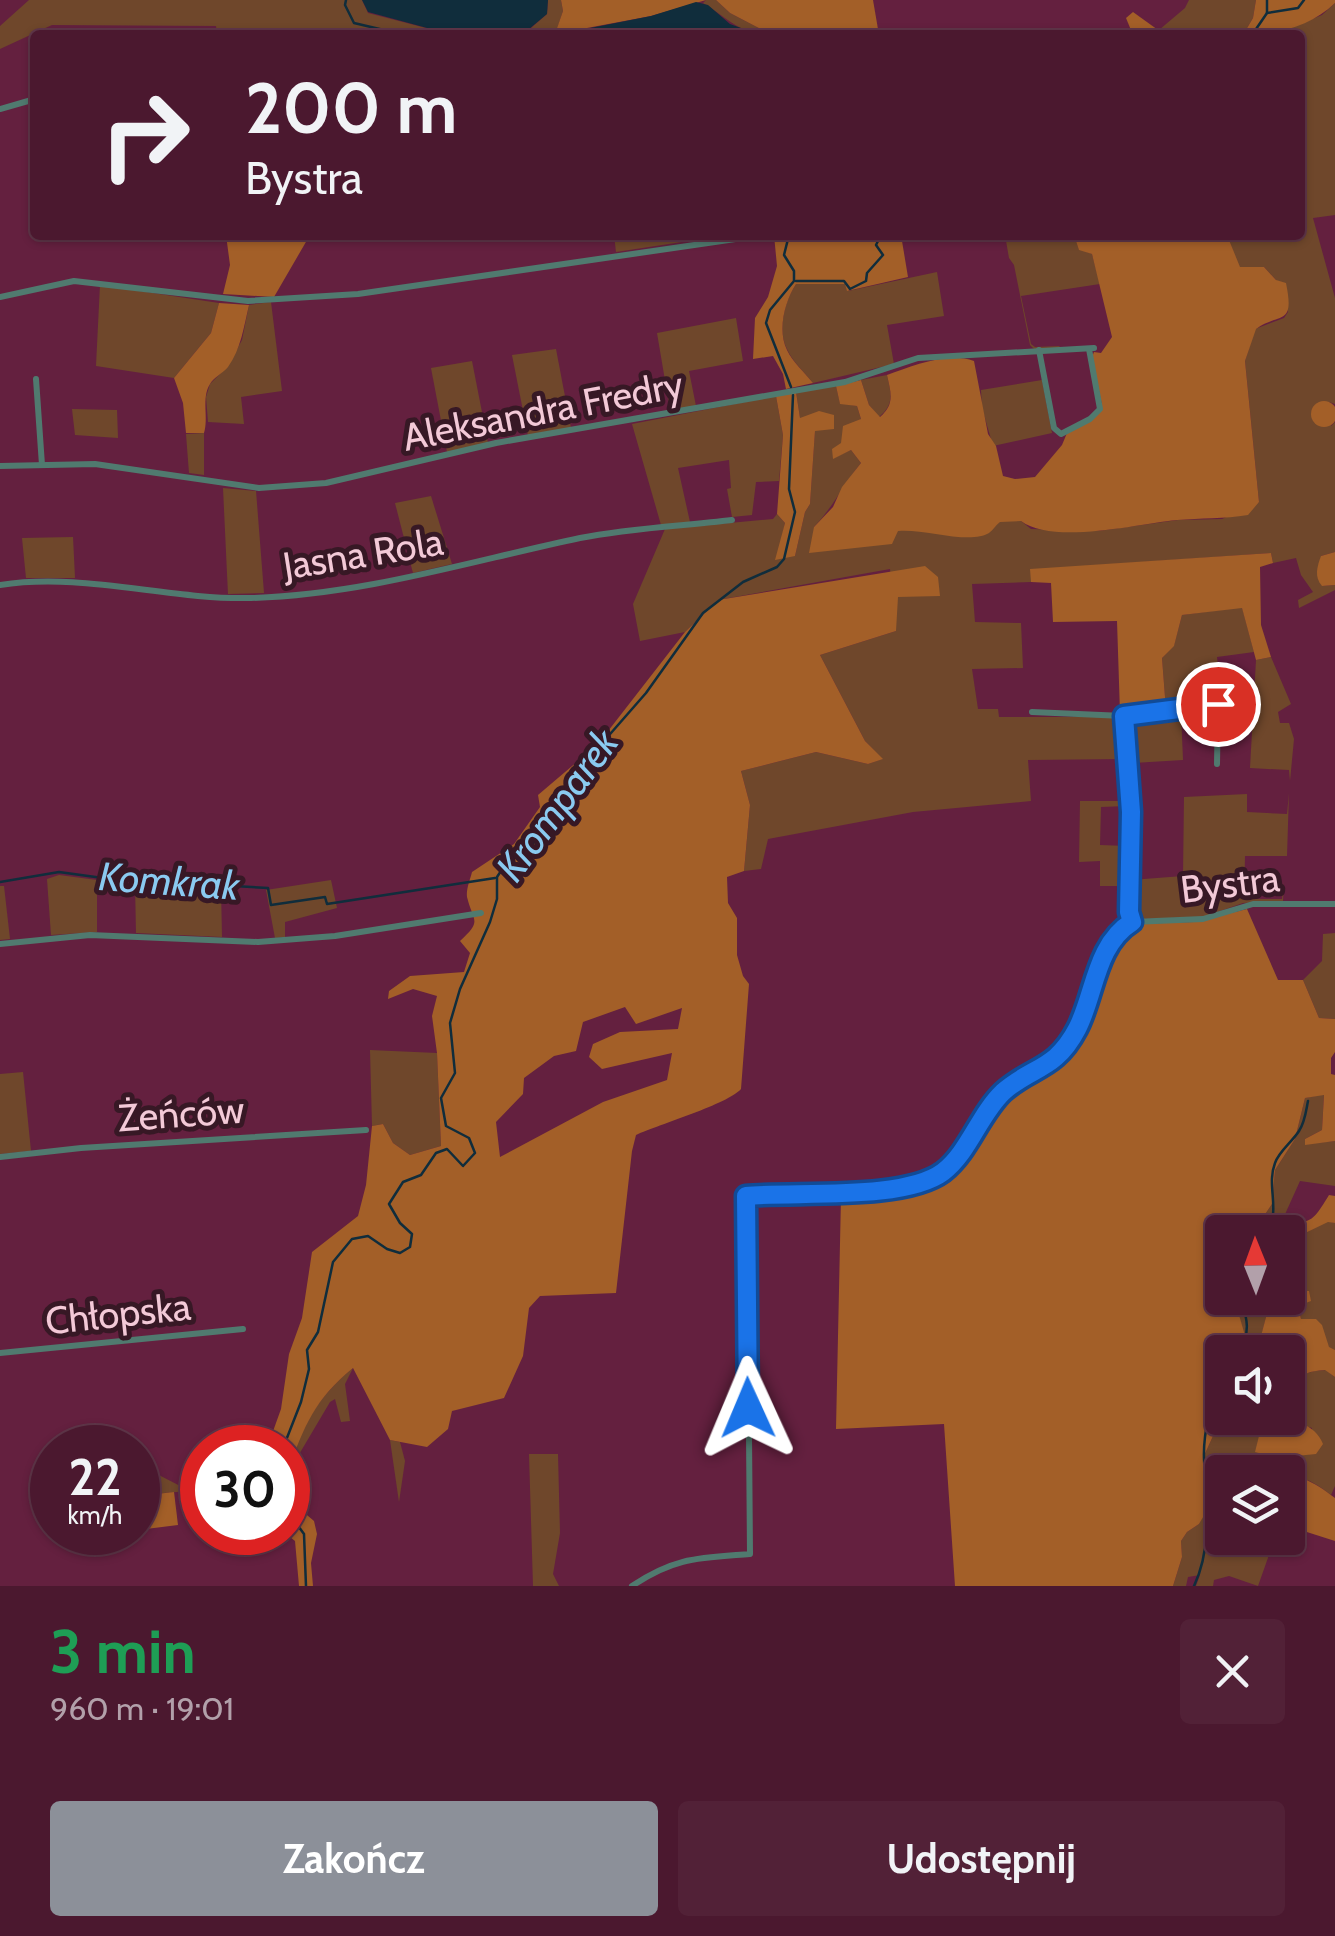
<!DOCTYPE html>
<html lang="pl">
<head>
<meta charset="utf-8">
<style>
  body { margin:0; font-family:Cabin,sans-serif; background:#522137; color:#f1f3f6; height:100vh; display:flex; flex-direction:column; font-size:38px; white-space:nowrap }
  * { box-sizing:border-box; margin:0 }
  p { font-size:32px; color:#b2a0aa }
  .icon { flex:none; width:55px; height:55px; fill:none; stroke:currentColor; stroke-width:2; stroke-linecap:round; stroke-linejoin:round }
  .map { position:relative; height:1586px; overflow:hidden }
  .sheet { display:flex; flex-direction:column; background:#4b182f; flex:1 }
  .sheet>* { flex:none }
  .top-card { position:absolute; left:30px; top:30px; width:1275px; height:210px; border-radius:10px; box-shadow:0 2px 8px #0004,0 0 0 2px #62374b; background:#4b182f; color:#f1f3f6; overflow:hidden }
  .needle { width:65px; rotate:359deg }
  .controls { position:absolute; left:1205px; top:1215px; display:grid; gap:20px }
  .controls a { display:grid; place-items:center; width:100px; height:100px; border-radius:10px; background:#4b182f; box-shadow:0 2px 8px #0004,0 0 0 2px #62374b; font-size:50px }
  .speed { position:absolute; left:30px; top:1425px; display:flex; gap:20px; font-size:50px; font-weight:700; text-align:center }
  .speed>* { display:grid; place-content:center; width:130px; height:130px; border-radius:50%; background:#4b182f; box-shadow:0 2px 8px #0004,0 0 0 2px #62374b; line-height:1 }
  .speed small { font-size:25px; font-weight:400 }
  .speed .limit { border:15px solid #d22; background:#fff; color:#111 }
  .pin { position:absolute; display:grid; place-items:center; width:85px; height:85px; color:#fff; margin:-42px; border:5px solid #fff; border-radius:50%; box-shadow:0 2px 10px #0007 }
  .me { position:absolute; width:110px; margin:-55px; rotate:359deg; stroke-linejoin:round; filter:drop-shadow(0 0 8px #0008) }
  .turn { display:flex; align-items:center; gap:35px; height:210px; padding:0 50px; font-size:45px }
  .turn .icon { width:130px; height:130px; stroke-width:2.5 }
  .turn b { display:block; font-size:70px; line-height:85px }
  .round { display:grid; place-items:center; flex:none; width:105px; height:105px; border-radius:10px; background:#522137 }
  .overview { display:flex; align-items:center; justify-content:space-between; height:170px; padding:0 50px }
  h1 { font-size:60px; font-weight:700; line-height:75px; color:#1e9e55 }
  .cta { display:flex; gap:20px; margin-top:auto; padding:20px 50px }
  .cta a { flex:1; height:115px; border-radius:10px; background:#8c9099; color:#fff; font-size:40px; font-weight:700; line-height:115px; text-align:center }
  .cta a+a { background:#522137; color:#f1f3f6 }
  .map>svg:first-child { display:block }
  .green { fill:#6f472b }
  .forest { fill:#a35f28; fill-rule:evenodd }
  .water { fill:#102d3c }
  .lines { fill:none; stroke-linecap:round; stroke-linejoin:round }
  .stream { stroke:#102d3c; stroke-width:2.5 }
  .street { stroke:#507a6f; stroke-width:6 }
  .route-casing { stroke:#114b97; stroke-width:25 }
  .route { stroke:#1a73e8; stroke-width:18 }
  .labels { text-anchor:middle; stroke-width:10; stroke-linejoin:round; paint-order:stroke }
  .street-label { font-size:38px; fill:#f3c9d7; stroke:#371825 }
  .water-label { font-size:40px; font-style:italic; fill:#8acaf0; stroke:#371825 }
</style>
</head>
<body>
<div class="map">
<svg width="1335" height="1586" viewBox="0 0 1335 1586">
  <rect width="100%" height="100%" fill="#64203f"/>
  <g class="green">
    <path d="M29,0h333l6,13 85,22h-236l-1,-9 -164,-1 -52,24v-23z"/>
    <path d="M548,0h13l2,11 -8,24h-32l24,-21z"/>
    <path d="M706,0h10l14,13 42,22c-33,0 -45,-18 -69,-32z"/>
    <path d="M1189,0h67l-3,18 -10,17h-78l-6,-5 26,-22z"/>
    <path d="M1335,3v212l-22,3 22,80v106l-6,-2 2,24 4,-4v130l-14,4 1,30 13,-1v5l-36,18 -1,-8 15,-8 -12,-17 -5,-17 -23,5 -2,-10 -240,17v12l-59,2 3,38 46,1 2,45 -51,1 6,40h20l1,8h119l4,3 3,39 -97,1 3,41 -118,11 -145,27 -7,30 -17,2 6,-66 -9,-34 75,-19 52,12 14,-5 -17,-18 -45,-86 76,-24 -6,-62 -172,31 -33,32 -45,9 -7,-37 32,-75 108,-10 4,-5 8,9 -4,19 14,14 10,-44 5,-8 5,-74 19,-2 -34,-10 -4,-26 40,-6 4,17 17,3 4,13 -28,39 18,-8 10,13c-17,21 -28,44 -47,64l99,2 46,7 27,-2 14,-13h21l10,8 67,2 80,-11 44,-1 37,-17 -14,-141 10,-32 29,-11 4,-6 -12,-32 -12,-13h-25l-12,-32h73v-200h-27l49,-20z"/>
    <path d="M614,235h114l-112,17z"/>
    <path d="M1005,235h69l5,14 13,5 8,30 -79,12 10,48 4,3 25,-1 -2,2 -24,1 -4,-4 -16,-80 -5,-7z"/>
    <path d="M937,272l7,44 -57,9 7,39 -81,19c-8,-10 -21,-22 -26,-34 -10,-20 -2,-48 9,-65h50l2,7z"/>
    <path d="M100,285l119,18 -8,30 -37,45 -78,-12z"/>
    <path d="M271,302l11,89 -41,6 3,27 -36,-2 -2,-25 4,-13 18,-18 14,-26 7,-35z"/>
    <path d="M736,318l7,43 -54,10 7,35 -26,4 -13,-77z"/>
    <path d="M556,349l15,79 -43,8 -16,-81z"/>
    <path d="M472,361l16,82 -41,9 -16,-84z"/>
    <path d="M887,375c4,18 8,29 -8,42l-10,-12 -8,-25z"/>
    <path d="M1042,380l10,53 -59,13 -11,-38 -1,-18z"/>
    <path d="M776,396l7,39 -4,46 -23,1 -4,33 -20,2 -5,-28 4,-1 -2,-28 -51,8 12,54 -29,3 -29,-101z"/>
    <path d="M72,409l45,1 1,28 -43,-3z"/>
    <path d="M204,433v42l-15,-2 -3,-39z"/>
    <path d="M223,488l33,3 8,102 -36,1z"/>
    <path d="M431,496l21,68 -39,9 -18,-70z"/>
    <path d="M73,537l2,41h-49l-4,-40z"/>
    <path d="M1242,607l12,45 -37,5 5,42 -56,11 -4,-52 12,-13 8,-30z"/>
    <path d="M1271,657l20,47 -13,8 2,11h9l5,16 -4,42 -1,-11 -39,-2 6,-108z"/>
    <path d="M1181,713l2,47 -50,3 -4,-3 -1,-41z"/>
    <path d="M1289,793l-2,63h-42l-1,43h38l2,-18 -1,20 -40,2 -40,14 -66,2 -4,-3 -2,-36 52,-4 1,-79 63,-3v18l40,2z"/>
    <path d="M1080,801h47v5l-26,1 -1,38 27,1 -1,40h-26v-25l-21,1z"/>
    <path d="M59,875l38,5v52l-46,3 -4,-56z"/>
    <path d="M331,880l6,28 -52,14v15l-10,1 -9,-48z"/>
    <path d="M135,883l86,6 1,48 -86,-4z"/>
    <path d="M0,886h4l6,53 -10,1z"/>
    <path d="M1335,933v86l-16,-1 -16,-38 19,-19 1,-27z"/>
    <path d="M370,1050l67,3 4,93 -31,9 -17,-12 -10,-19 -11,2z"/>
    <path d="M23,1072l8,79 -31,3v-80z"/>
    <path d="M1324,1094l-2,36 -17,9v5l30,-3v45l-35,-5 -23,51h-24l19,-28 3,-34 20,-31 10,-41z"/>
    <path d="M1328,1221l7,2v127l-6,-2c-5,-13 -14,-26 -28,-29l-3,-13 9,-3 -12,-14 -7,1 1,-35 10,-19z"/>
    <path d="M1258,1298h17l-5,4 -9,35 -16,3 -8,-32z"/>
    <path d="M353,1368l-8,16 5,37 -9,1 -6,-23 -5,3 -42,71c10,-43 30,-77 65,-105z"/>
    <path d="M1326,1370l9,7v109l-4,9c-39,-31 -63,-23 -109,-23v66h53l-17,48 -29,-10 -15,4 -1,6h-17l4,-11 -12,2 -2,9h-13l9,-29 -1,-16 6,-9 12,-8 6,-12 -2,-54 10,-22 9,-51v33h31l7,21 28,22 19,-8 5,-25 -33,-10h9c0,-32 2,-46 38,-48z"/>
    <path d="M390,1440l10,2 5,19 -6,41z"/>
    <path d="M529,1454h29l2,79 -7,41 6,12h-26z"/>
    <path d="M149,1470l41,21 -39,3z"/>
  </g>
  <g class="forest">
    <path d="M561,0h145l-55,16 -96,18 8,-23z"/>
    <path d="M716,0h157l6,35h-107l-42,-22z"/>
    <path d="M1256,0h79v3c-25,24 -59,32 -92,32l10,-17z"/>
    <path d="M1133,12l32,23h-32l-7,-17z"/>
    <path d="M226,235h84l-36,62 -51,-3 7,-29z"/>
    <path d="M774,235h127l7,42 -61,14 -2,-7h-49c-11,17 -19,46 -9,66 5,11 18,23 26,33l-27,6 -3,-15 -10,-18 -20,3 2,-41 13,-21 9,-31z"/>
    <path d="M1074,235h153l13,32h24l12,13 10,3c9,44 -6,29 -30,46l-11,32 14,141 -11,13c-24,4 -47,3 -71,5 -40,4 -124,25 -156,1l-21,1c-4,3 -7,8 -11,11 -19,12 -67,-5 -91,-2l-6,13 -83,9 5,-26 19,-20 9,-20 19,-24 -10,-13 -18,9 -1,-10 9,-6 2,-17 18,-7 -4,-13 -17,-2 -4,-18 25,-6 8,25 11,12c15,-13 11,-24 7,-42 25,-9 61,-24 87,-14l14,73 8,12 7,30 12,3 20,-2 27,-32 5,-12 24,-13 11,-15 -10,-48 2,-5 7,1 11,-16 -20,-83 -13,-4z"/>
    <path d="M219,303l30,2c-5,21 -8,44 -21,62 -5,6 -14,10 -18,17 -9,14 -1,34 -6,49h-18l-3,-30 -9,-25 37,-45z"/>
    <path d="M796,392l4,26 19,-7 15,4v14l-19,2 -5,73 -5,8 -10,44 -20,4 10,-37 -8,-9 6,-79 -7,-39z"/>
    <circle cx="1324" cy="414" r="13"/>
    <path d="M1335,552v33l-13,1c-8,-9 -5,-19 -1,-30z"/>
    <path d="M1271,553l2,10 -13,4 1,58 10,32 -15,3 -14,-52 -60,7 -8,31 -12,12 4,52 -46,3 -3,-92 -64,1 -2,-39 -20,-1 -1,-13z"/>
    <path d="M925,566l13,11 2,19 -42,1 -2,34 -76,24 45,86 18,18 -15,5 -52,-12 -75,19 9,34 -6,66 -17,6 1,26 9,15v37l6,21 6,8 -8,105c-13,15 -81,35 -105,46l-4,16 -16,142 -76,3 -11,12 -6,48 -19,42 -52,13 -4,18 -21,18 -37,-7 -37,-72c-38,31 -49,58 -65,103v-23h-21l14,-39 8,-55 13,-36 10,-66 46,-36 8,-31 6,-59 11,-2 10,19 17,12 31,-9 -4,-93 -5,-37 5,-20 -24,-7 -25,10 1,-8 21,-15 54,-4 6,-19 -10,-12c23,-21 13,-19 7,-44 -1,-8 3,-17 5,-25l42,-28 26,-37 -2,-12 60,-51 87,-112 33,-32zM625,1007l11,17 46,-16 -4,21 -58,3 -27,12 -4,13 13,12 70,-16 -5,27 -64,22 -103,55 -4,-35 27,-28 1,-16 30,-22 22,-5 7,-29z"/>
    <path d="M1247,909l31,71h25l16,38 16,1v33l-4,6v16l4,1v66l-30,4v-6l17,-9 2,-35 -19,3 -10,41 -20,31 -3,34 -19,28h-31v66h36l-21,10 9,31 15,-3 9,-34 5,-4h13v-8l21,1 2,10 -13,5 3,13h15l6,6 7,22 6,3v27l-10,-7c-16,1 -31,5 -37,22v-40h-66v33l-9,51 -10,22 3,54 -7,12 -12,8 -6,9 1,16 -9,29h-218l-11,-162 -108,5 5,-232c56,-4 94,-3 128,-52 11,-16 22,-38 37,-49 22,-18 51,-24 67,-49 13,-21 14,-42 23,-65 9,-21 22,-39 37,-58l61,-2z"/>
    <path d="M1329,1195l6,1v27l-7,-1 -29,14 -10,18 -1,22v-44h-11l5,-12c30,6 32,-1 47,-25z"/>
    <path d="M1253,1418c24,-1 60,0 70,26l-7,10 -20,2 -7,5 -34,-9 5,-20z"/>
    <path d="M1258,1470c32,1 52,8 77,28v43l-47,-15v-54h-38z"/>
    <path d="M174,1492l4,33 -40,5v-34z"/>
    <path d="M288,1499l26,22 3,13 -6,29 2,23h-14l-4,-45 -10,-8z"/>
  </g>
  <g class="water">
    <path d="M362,0h186l-1,14 -25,21h-69l-85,-23z"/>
    <path d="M696,2l12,3 22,19 30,11h-205l96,-19z"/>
  </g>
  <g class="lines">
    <g class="stream">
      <path d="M346,0l-1,5 9,18 51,12"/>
      <path d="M1267,0v13"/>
      <path d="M1252,35l15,-22 31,-5 6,-8"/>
      <path d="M789,235l-5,20 10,16v10l-24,29 -4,13 25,64"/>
      <path d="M796,281h48l6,8 16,-8 1,-8 16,-18 -7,-10 5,-10"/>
      <path d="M0,882l59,-10 51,7 158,9 3,17 54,-8 2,7 168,-26"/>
      <path d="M1267,1232c14,-22 -1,-46 8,-69 4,-12 17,-21 24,-32 6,-9 7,-20 9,-30"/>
      <path d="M1237,1352c15,-17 10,-34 4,-54"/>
      <path d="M283,1448l18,-46 8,-33 -2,-19 11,-18 15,-70 19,-23 16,-3 19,13 13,4 10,-6 2,-13 -12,-11 -11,-19 14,-22 18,-7 15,-22 11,-4 16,17 12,-13 -6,-15 -23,-12 -5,-28 14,-25 -5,-50 10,-34 30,-67 7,-23v-22l12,-18 32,-21 49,-81 56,-64 57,-80 40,-31 34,-15 7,-8 11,-47 -6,-23 4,-94"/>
      <path d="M288,1512l16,22 2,52"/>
      <path d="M1194,1586c19,-40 12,-85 10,-127 -1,-28 8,-60 18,-86"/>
    </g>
    <g class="street">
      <path d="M0,109l35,-10"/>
      <path d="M0,297l74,-16 174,20 110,-7 405,-59"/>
      <path d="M1039,350l15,78 7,6 29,-15 10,-10 -11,-60"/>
      <path d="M36,379l6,86"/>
      <path d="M0,466l95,-2 164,24 67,-5 170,-40 349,-61 73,-24 176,-10"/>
      <path d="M0,585c84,-13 167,15 251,13 112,-3 220,-37 329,-60 50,-10 102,-12 152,-18"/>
      <path d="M1032,712l92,4 94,-12 -1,60"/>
      <path d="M1124,716l7,96 -2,100 3,10"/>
      <path d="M0,944l90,-9 168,7 77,-6 146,-23"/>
      <path d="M0,1157l81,-9 285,-18"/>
      <path d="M0,1353l243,-24"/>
      <path d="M632,1586c43,-29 67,-28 118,-32l-3,-358c49,-6 157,6 196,-24 26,-21 35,-58 60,-80 29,-26 53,-21 74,-63 18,-34 19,-84 55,-107l71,-3 50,-15h82"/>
    </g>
  </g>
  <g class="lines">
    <g class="route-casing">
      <path id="route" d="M748,1408l-2,-212c49,-5 158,5 197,-24 26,-20 36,-57 60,-80 29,-26 52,-21 74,-63 18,-34 18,-84 55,-107l-3,-10 2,-100 -7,-96 94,-12"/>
    </g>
    <use href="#route" class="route"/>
  </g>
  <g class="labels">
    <g class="street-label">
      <text transform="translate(543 411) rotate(-11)" y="13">Aleksandra Fredry</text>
      <text transform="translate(363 554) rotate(-9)" y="13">Jasna Rola</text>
      <text transform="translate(1230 884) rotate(-7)" y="13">Bystra</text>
      <text transform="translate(181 1114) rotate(-4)" y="13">Żeńców</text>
      <text transform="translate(118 1314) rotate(-6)" y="13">Chłopska</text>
    </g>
    <g class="water-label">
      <text transform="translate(557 805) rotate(-54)" y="14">Kromparek</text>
      <text transform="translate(169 881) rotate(4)" y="14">Komkrak</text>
    </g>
  </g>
</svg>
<div class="controls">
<a><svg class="needle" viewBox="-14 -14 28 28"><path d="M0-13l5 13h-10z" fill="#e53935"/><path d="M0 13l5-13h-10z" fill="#b2a0aa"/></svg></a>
<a><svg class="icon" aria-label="sound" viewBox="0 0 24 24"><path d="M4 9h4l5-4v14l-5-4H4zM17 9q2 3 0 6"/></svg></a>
<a><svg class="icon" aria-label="layers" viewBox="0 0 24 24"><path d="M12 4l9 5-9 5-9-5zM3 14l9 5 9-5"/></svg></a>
</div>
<div class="speed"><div>22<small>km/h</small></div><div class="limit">30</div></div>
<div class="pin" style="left:1218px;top:704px;background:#d93025"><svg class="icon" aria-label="arrive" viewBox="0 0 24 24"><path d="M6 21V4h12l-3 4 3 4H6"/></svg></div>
<svg class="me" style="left:748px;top:1408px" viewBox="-20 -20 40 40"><path d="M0-17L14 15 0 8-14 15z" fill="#1a73e8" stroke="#fff" stroke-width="4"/></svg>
<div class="top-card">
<div class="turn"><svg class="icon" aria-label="right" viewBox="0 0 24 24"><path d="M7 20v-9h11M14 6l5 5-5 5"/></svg><div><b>200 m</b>Bystra</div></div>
</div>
</div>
<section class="sheet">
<div class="overview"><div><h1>3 min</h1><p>960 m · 19:01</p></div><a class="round"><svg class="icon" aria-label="close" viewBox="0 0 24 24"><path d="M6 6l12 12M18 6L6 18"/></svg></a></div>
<div class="cta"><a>Zakończ</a><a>Udostępnij</a></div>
</section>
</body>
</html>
